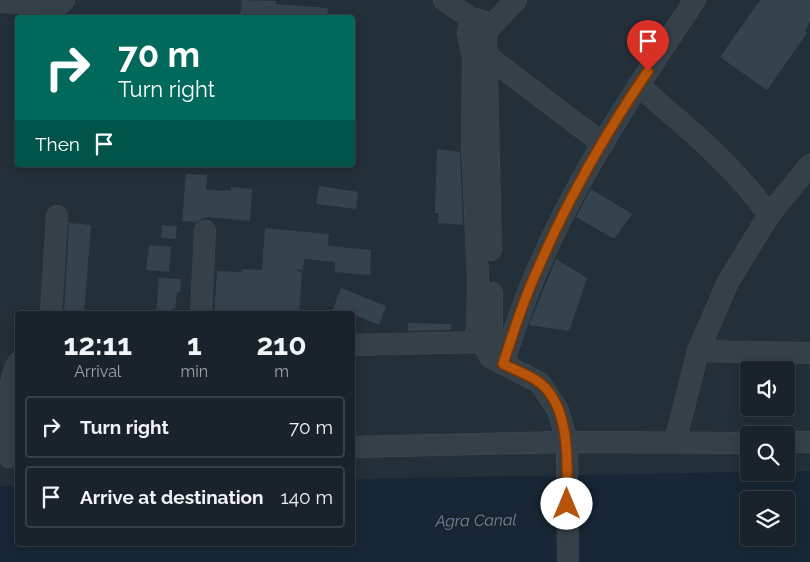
<!DOCTYPE html>
<html lang="en">
<head>
<meta charset="utf-8">
<style>
  body { margin:0; font-family:Raleway,sans-serif; background:#232b33; color:#f1f3f6; height:100vh; display:flex; flex-direction:column; font-size:19px; white-space:nowrap }
  * { box-sizing:border-box; margin:0 }
  p { font-size:16px; color:#9fa4a9 }
  .icon { flex:none; width:28px; height:28px; fill:none; stroke:currentColor; stroke-width:2; stroke-linecap:round; stroke-linejoin:round }
  .map { position:relative; flex:1; overflow:hidden }
  .drawer { position:absolute; left:15px; top:311px; width:340px; height:235px; display:flex; flex-direction:column; background:#1a232b; border-radius:5px; box-shadow:0 2px 12px #0003,0 0 0 1px #384047 }
  .drawer>* { flex:none }
  .top-card { position:absolute; left:15px; top:15px; width:340px; height:152px; border-radius:5px; box-shadow:0 2px 12px #0003,0 0 0 1px #384047; background:#00695c; color:#fff; overflow:hidden }
  .fabs { position:absolute; left:740px; top:361px; display:grid; gap:10px }
  .fabs a { display:grid; place-items:center; width:55px; height:55px; border-radius:5px; background:#1a232b; box-shadow:0 2px 12px #0003,0 0 0 1px #384047; font-size:25px }
  .pin { position:absolute; display:grid; place-items:center; width:42px; height:42px; color:#fff; margin:-51px -21px; border-radius:50% 50% 50% 0; rotate:-45deg; box-shadow:0 0 5px #0007 }
  .pin .icon { rotate:45deg }
  .me { position:absolute; width:55px; margin:-28px; rotate:0deg; stroke-linejoin:round; filter:drop-shadow(0 0 4px #0008) }
  .turn { display:flex; align-items:center; gap:18px; height:105px; padding:0 20px; font-size:22px }
  .turn .icon { width:65px; height:65px; stroke-width:2.5 }
  .turn b { display:block; font-size:35px; line-height:42px }
  .then { display:flex; align-items:center; height:48px; padding:0 20px; background:#0003; gap:10px; font-size:19px }
  .eta { display:flex; justify-content:space-evenly; align-items:center; height:85px; text-align:center }
  .eta b { font-size:30px; font-weight:700; line-height:35px }
  ul { padding:0; list-style:none }
  li { display:flex; align-items:center; gap:15px; height:62px; margin:0 10px 8px; padding:0 10px; border:2px solid #384047; border-radius:5px }
  li div { flex:1 }
  li b { display:block; font-size:19px }
  li em { font-style:normal }
  .map>svg:first-child { display:block }
  .water { fill:#172735; fill-rule:evenodd }
  .building { fill:#35434f }
  .lines { fill:none; stroke-linecap:round; stroke-linejoin:round }
  .minor-casing { stroke:#434c55; stroke-width:22 }
  .minor { stroke:#364049; stroke-width:21 }
  .route-casing { stroke:#753606; stroke-width:12 }
  .route { stroke:#b45309; stroke-width:9 }
  .labels { text-anchor:middle; stroke-width:5; stroke-linejoin:round; paint-order:stroke }
  .water-label { font-size:16px; font-style:italic; fill:#6c89a2; stroke:#1c252e }
</style>
</head>
<body>
<div class="map">
<svg width="810" height="562" viewBox="0 0 810 562">
  <rect width="100%" height="100%" fill="#232f39"/>
  <path class="water" d="M810,471v91h-810v-76h17l1,58h334l1,-65zM749,500h37v38h-37z"/>
  <g class="building">
    <path d="M242,0l34,1v3l52,4 -1,10h-87z"/>
    <path d="M760,0h50v22l-5,9 2,2 -40,57 -47,-33z"/>
    <path d="M437,149l23,3 3,73 -25,-2 1,-10h-4z"/>
    <path d="M186,174l21,1 -1,15 25,1v-4l21,2 -2,32 -43,-4 -10,5 -15,-1z"/>
    <path d="M319,186l39,6 -2,17 -40,-5z"/>
    <path d="M591,189l41,25 -18,25 -38,-22z"/>
    <path d="M69,223l22,2 -7,89h-20z"/>
    <path d="M162,225l15,1 -1,13 -15,-1z"/>
    <path d="M265,228l64,6 -1,12 43,4 -1,25 -35,-3v-10l-31,-3 -1,11 -10,-1 9,4 -3,41h-85l3,-43 25,1v-3l20,1z"/>
    <path d="M149,245l22,2 -2,25 -23,-2z"/>
    <path d="M556,259l31,19 -18,53 -40,-6z"/>
    <path d="M159,278l22,1 -1,13h-3l-2,17 -3,-1 -1,6h-15z"/>
    <path d="M341,288l45,18 -7,19 -27,-11h-21z"/>
    <path d="M408,323l43,1v6l-43,1z"/>
  </g>
  <g class="lines">
    <g class="minor-casing">
      <g id="minor">
        <path d="M444,0l26,18 12,3 4,11 5,218"/>
        <path d="M0,2l60,2 4,-4"/>
        <path d="M470,18l-2,16 5,23 -1,90 6,133 -1,52 13,25 50,26 18,27 9,32 1,120"/>
        <path d="M478,40l38,-40"/>
        <path d="M487,56l116,88"/>
        <path d="M638,85c47,41 95,79 131,130"/>
        <path d="M51,314l6,-98"/>
        <path d="M201,314l4,-83"/>
        <path d="M352,345l130,-3"/>
        <path d="M485,348l7,-10v-45"/>
        <path d="M698,351l112,2"/>
        <path d="M503,364c11,-34 22,-67 37,-100 40,-93 99,-180 155,-264"/>
        <path d="M675,442l23,-91 30,-69 41,-67 41,-50"/>
        <path d="M786,442h24"/>
        <path d="M352,447l215,-5 182,1"/>
        <path d="M9,457c1,-23 -4,-75 9,-94"/>
      </g>
    </g>
    <use href="#minor" class="minor"/>
  </g>
  <g class="lines">
    <g class="route-casing">
      <path id="route" d="M567,504c0,-36 5,-96 -27,-121 -10,-8 -25,-13 -37,-19 11,-34 22,-68 37,-100 29,-67 67,-133 108,-193"/>
    </g>
    <use href="#route" class="route"/>
  </g>
  <g class="labels">
    <g class="water-label">
      <text transform="translate(476 520) rotate(-1)" y="6">Agra Canal</text>
    </g>
  </g>
</svg>
<div class="fabs">
<a><svg class="icon" aria-label="sound" viewBox="0 0 24 24"><path d="M4 9h4l5-4v14l-5-4H4zM17 9q2 3 0 6"/></svg></a>
<a><svg class="icon" aria-label="search" viewBox="0 0 24 24"><circle cx="10" cy="10" r="6"/><path d="M15 15l6 6"/></svg></a>
<a><svg class="icon" aria-label="layers" viewBox="0 0 24 24"><path d="M12 4l9 5-9 5-9-5zM3 14l9 5 9-5"/></svg></a>
</div>
<div class="pin" style="left:648px;top:71px;background:#d93025"><svg class="icon" aria-label="arrive" viewBox="0 0 24 24"><path d="M6 21V4h12l-3 4 3 4H6"/></svg></div>
<svg class="me" style="left:567px;top:504px" viewBox="-20 -20 40 40"><circle r="19" fill="#fff"/><path d="M0-13L10 11 0 6-10 11z" fill="#b45309"/></svg>
<div class="top-card">
<div class="turn"><svg class="icon" aria-label="right" viewBox="0 0 24 24"><path d="M7 20v-9h11M14 6l5 5-5 5"/></svg><div><b>70 m</b>Turn right</div></div>
<div class="then">Then<svg class="icon" aria-label="arrive" viewBox="0 0 24 24"><path d="M6 21V4h12l-3 4 3 4H6"/></svg></div>
</div>
<section class="drawer">
<div class="eta">
<div><b>12:11</b><p>Arrival</p></div>
<div><b>1</b><p>min</p></div>
<div><b>210</b><p>m</p></div>
</div>
<ul>
<li><svg class="icon" aria-label="right" viewBox="0 0 24 24"><path d="M7 20v-9h11M14 6l5 5-5 5"/></svg><div><b>Turn right</b></div><em>70 m</em></li>
<li><svg class="icon" aria-label="arrive" viewBox="0 0 24 24"><path d="M6 21V4h12l-3 4 3 4H6"/></svg><div><b>Arrive at destination</b></div><em>140 m</em></li>
</ul>
</section>
</div>
</body>
</html>
